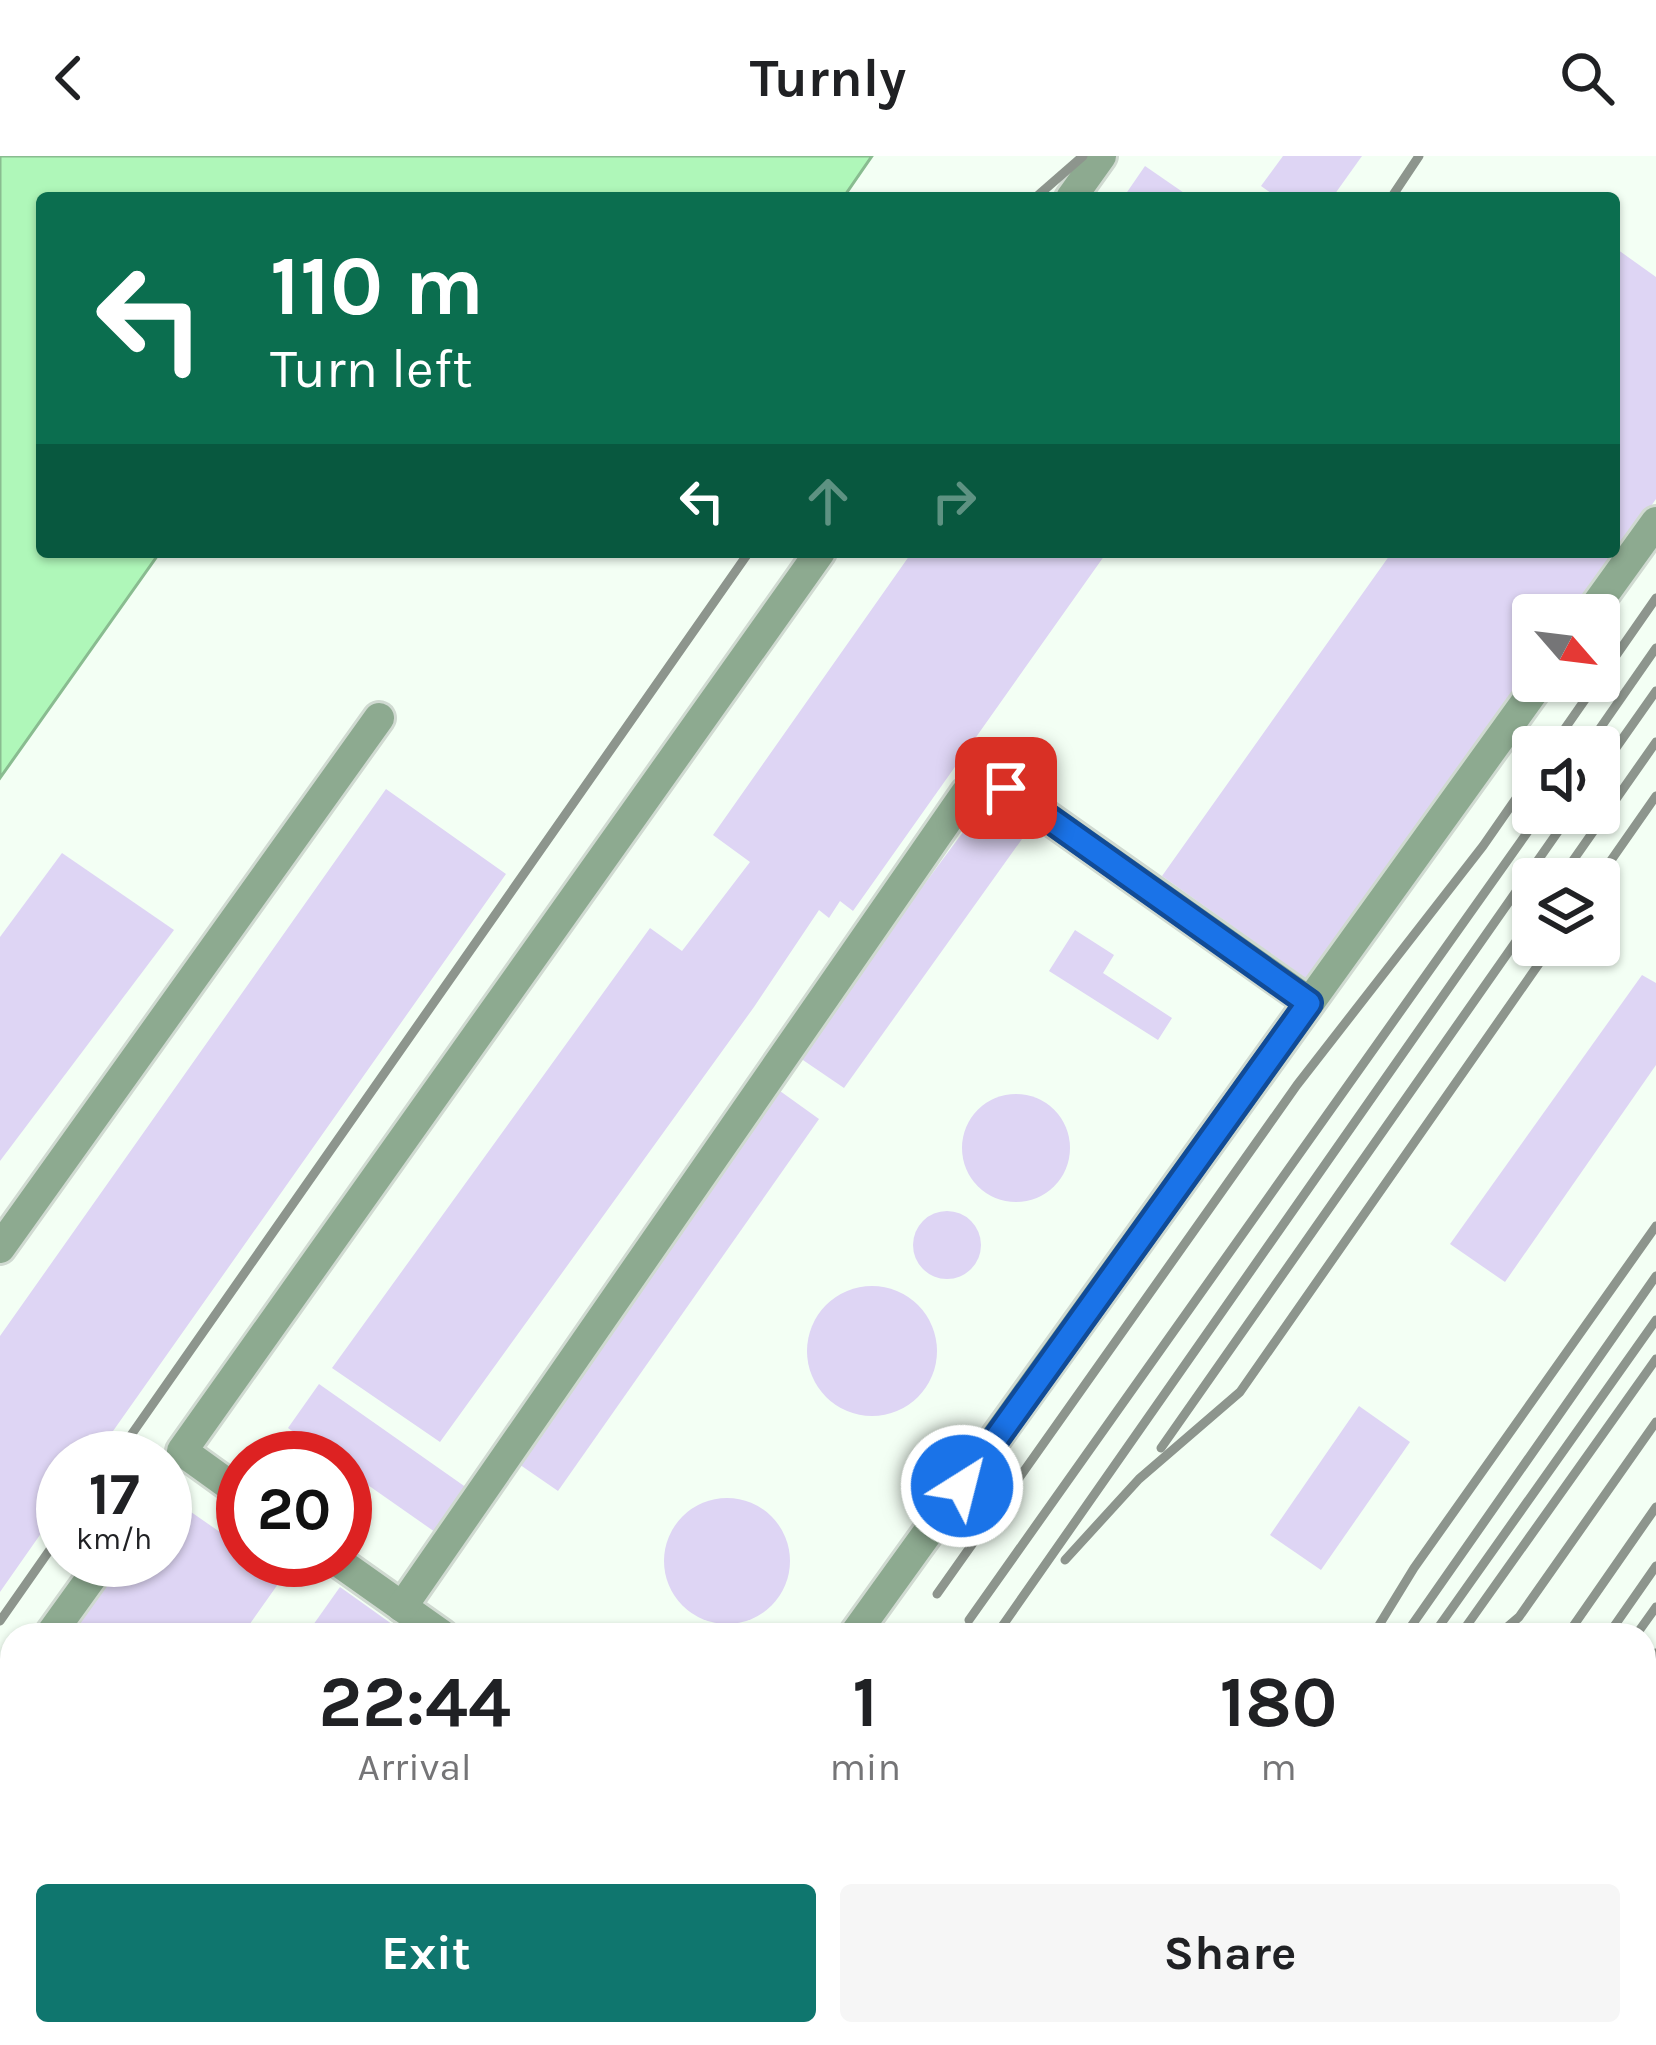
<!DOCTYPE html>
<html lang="en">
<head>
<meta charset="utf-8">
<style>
  body { margin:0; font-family:Karla,sans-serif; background:#f6f6f6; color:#202124; height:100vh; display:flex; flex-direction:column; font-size:45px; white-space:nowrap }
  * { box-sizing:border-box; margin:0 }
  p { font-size:39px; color:#757577 }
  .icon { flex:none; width:66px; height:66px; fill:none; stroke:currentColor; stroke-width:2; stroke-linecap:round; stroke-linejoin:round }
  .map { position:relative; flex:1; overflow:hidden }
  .drawer { position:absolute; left:0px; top:1467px; width:1656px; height:423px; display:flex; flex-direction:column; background:#fff; border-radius:36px 36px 0 0; box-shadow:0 3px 9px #0004 }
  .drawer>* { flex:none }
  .banner { position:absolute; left:36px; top:36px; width:1584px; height:366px; border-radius:12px; box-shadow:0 3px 9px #0004; background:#0b6e4f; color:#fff; overflow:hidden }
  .needle { width:78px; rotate:118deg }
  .controls { position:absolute; left:1512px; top:438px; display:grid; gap:24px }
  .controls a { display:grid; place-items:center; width:108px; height:108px; border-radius:12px; background:#fff; box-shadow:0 3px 9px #0004; font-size:60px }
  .speed { position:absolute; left:36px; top:1275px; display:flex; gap:24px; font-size:60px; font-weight:700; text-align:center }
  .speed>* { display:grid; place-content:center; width:156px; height:156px; border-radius:50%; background:#fff; box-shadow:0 3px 9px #0004; line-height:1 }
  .speed small { font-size:30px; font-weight:400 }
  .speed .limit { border:18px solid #d22; background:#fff; color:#111 }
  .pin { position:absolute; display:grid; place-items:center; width:102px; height:102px; color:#fff; margin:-51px; border-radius:24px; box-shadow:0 6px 18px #0006 }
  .me { position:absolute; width:132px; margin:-66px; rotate:36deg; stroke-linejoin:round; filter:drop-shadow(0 0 9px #0008) }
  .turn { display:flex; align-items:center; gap:42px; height:252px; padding:0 36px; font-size:54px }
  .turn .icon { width:156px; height:156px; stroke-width:2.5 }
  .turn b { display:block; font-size:84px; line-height:102px }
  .lanes { display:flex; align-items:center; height:114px; padding:0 36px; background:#0003; justify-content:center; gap:60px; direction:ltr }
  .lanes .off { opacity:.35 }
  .eta { display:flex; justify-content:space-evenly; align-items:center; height:204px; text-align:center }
  .eta b { font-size:72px; font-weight:700; line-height:84px }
  .button { display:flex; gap:24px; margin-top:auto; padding:24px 36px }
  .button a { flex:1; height:138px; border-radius:12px; background:#0f766e; color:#fff; font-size:48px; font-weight:700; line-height:138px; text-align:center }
  .button a+a { background:#f6f6f6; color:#202124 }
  header { display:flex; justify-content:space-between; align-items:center; height:156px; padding:0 36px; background:#fff; font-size:54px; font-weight:700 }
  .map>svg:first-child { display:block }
  .water { fill:#aff7b9; stroke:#89bc90; stroke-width:3 }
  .building { fill:#ded5f4 }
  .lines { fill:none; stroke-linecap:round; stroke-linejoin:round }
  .minor-casing { stroke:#d0dad1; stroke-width:36 }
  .minor { stroke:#8daa90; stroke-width:30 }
  .rail { stroke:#8d958d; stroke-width:9 }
  .route-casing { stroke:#114b97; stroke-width:30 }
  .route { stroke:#1a73e8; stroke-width:21 }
</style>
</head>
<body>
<header><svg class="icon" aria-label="back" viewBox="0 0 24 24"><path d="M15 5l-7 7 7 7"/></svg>Turnly<svg class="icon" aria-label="search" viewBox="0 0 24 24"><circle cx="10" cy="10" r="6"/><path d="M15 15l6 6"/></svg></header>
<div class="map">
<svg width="1656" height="1889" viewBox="0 0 1656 1889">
  <rect width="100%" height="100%" fill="#f3fff4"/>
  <path class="water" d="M0,0h872l-29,42h-801v354h118l-160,226z"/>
  <g class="building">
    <path d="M1283,0h79l-30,42h-54l-17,-12z"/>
    <path d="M1145,10l42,29 -2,3h-62z"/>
    <path d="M1614,91l42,30v222l-83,116h-40v56l-222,311 -149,-106 230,-324h222z"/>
    <path d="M912,396h195l-254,359 -13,-10 -11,17 -10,-8 -65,97 -314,435 -108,-74 318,-440 32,23 68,-89 -37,-27z"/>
    <path d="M386,633l120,85 -412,584h-31v44l-63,90v-256z"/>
    <path d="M986,645l46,24 -188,263 -47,-32z"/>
    <path d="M62,697l112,77 -174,231v-224z"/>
    <path d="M1075,774l39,25 -11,18 69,45 -14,22 -109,-69z"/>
    <path d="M1642,819l14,8v82l-151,217 -55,-38z"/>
    <path d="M780,935l39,28 -261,372 -45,-31z"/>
    <circle cx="1016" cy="992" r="54"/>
    <circle cx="947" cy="1089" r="34"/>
    <circle cx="872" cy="1195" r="65"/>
    <path d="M319,1228l148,104 -32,44 -90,-63v-11h-15l-42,-30z"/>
    <path d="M1359,1250l51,36 -89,128 -51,-35z"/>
    <path d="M165,1338l78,54v12h17l23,17 -41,58h-177l52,-75h48z"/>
    <circle cx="727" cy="1405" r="63"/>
    <path d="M340,1431l56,40 -6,8h-84z"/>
    <path d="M12,1554v246l-12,-8v-221z"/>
    <path d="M1656,1792v52l-12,-8v-27z"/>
    <path d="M178,1878h208l-8,11h-208z"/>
    <path d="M448,1878h52l15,11h-75z"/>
    <path d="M594,1878h224l-8,11h-224z"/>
    <path d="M1164,1878h93l-8,11h-69z"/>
    <path d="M1409,1878h58l-7,11h-36z"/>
    <path d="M1580,1878h22l16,11h-46z"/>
  </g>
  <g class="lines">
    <g class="minor-casing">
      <g id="minor">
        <path d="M1071,42l30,-42"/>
        <path d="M1589,459l67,-93"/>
        <path d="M0,1092l379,-530"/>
        <path d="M243,1339l-61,-44 638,-899"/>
        <path d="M336,1404l106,75"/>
        <path d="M402,1451l564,-814 40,-5 303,214"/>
        <path d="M50,1479l54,-75"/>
        <path d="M854,1479l687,-954"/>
        <path d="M0,1548l12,-17"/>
        <path d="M1008,1878l15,11"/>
        <path d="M434,1889l8,-11"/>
      </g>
    </g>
    <use href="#minor" class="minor"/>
    <g class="rail">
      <path d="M1035,42l48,-42"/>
      <path d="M1391,42l28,-42"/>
      <path d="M1599,524l57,-82"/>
      <path d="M1552,591l46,-66"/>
      <path d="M1587,591l69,-99"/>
      <path d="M1599,616l57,-81"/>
      <path d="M1560,723l96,-137"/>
      <path d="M1598,723l58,-83"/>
      <path d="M1161,1292l372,-531"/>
      <path d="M115,1302l634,-906"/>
      <path d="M1065,1404l74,-81 101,-87 312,-447"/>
      <path d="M937,1438l360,-509 186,-239 50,-72"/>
      <path d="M969,1464l572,-807"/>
      <path d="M0,1465l63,-90"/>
      <path d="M996,1479l575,-822"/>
      <path d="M1373,1479l41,-67 242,-342"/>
      <path d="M1405,1479l251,-359"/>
      <path d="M1433,1479l223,-315"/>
      <path d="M1460,1479l196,-276"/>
      <path d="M1498,1479l21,-18 137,-195"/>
      <path d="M1567,1479l89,-128"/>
      <path d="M1608,1479l48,-69"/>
      <path d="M1636,1479l20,-28"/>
      <path d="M1644,1514l12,-17"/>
      <path d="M1644,1653l12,-28"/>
      <path d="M1644,1701l12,-17"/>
      <path d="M1644,1761l12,-19"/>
      <path d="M1122,1889l8,-11"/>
      <path d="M1533,1889l7,-11"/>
    </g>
  </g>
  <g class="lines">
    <g class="route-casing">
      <path id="route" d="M962,1330l347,-483 -303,-215"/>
    </g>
    <use href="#route" class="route"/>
  </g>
</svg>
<div class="controls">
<a><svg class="needle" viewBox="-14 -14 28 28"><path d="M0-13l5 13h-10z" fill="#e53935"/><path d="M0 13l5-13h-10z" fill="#757577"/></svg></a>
<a><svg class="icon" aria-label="sound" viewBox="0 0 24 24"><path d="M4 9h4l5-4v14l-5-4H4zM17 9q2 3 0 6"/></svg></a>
<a><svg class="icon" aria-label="layers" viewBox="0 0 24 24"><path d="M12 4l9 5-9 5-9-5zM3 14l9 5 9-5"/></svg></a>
</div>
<div class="speed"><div>17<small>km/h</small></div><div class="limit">20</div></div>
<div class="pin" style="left:1006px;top:632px;background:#d93025"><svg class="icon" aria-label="arrive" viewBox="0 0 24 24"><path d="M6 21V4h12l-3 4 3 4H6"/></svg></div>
<svg class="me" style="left:962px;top:1330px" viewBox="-20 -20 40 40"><circle r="17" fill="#1a73e8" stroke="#fff" stroke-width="3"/><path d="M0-11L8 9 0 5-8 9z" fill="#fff"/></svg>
<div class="banner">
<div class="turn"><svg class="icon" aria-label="left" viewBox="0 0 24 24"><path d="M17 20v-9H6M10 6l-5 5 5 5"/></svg><div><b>110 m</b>Turn left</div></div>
<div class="lanes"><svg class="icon" aria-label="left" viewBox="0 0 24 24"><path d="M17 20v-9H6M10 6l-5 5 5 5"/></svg><svg class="icon off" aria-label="ahead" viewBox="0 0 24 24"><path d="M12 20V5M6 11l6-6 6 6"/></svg><svg class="icon off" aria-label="right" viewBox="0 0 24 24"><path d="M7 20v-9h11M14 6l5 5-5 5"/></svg></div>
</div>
<section class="drawer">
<div class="eta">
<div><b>22:44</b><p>Arrival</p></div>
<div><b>1</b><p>min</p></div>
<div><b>180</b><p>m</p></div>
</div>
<div class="button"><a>Exit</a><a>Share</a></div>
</section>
</div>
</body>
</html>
